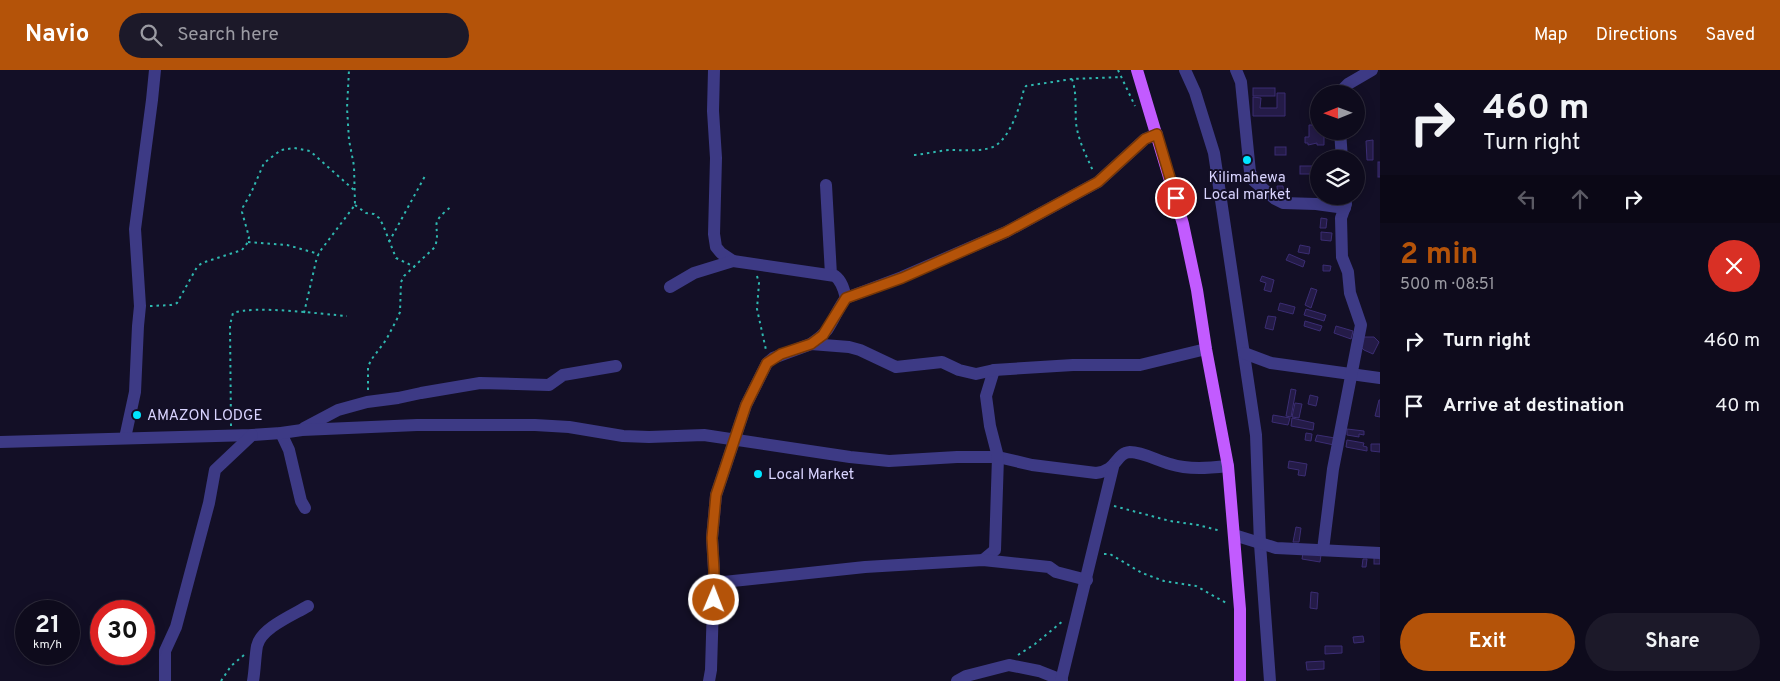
<!DOCTYPE html>
<html lang="en">
<head>
<meta charset="utf-8">
<style>
  body { margin:0; font-family:Overpass,sans-serif; background:#1c1929; color:#f1f3f6; height:100vh; display:flex; flex-direction:column; font-size:19px; white-space:nowrap }
  * { box-sizing:border-box; margin:0 }
  p { font-size:16px; color:#9b9ba3 }
  .icon { flex:none; width:28px; height:28px; fill:none; stroke:currentColor; stroke-width:2; stroke-linecap:round; stroke-linejoin:round }
  .map { position:relative; flex:1; overflow:hidden }
  .drawer { display:flex; flex-direction:column; background:#0e0b1c; width:400px }
  .drawer>* { flex:none }
  .hud { background:#0e0b1c; color:#f1f3f6; overflow:hidden }
  .needle { width:32px; rotate:269deg }
  .buttons { position:absolute; left:1310px; top:15px; display:grid; gap:10px }
  .buttons a { display:grid; place-items:center; width:55px; height:55px; border-radius:50%; background:#0e0b1c; box-shadow:0 2px 12px #0003,0 0 0 1px #2e2b3b; font-size:25px }
  .speed { position:absolute; left:15px; top:530px; display:flex; gap:10px; font-size:25px; font-weight:700; text-align:center }
  .speed>* { display:grid; place-content:center; width:65px; height:65px; border-radius:50%; background:#0e0b1c; box-shadow:0 2px 12px #0003,0 0 0 1px #2e2b3b; line-height:1 }
  .speed small { font-size:12px; font-weight:400 }
  .speed .limit { border:8px solid #d22; background:#fff; color:#111 }
  .pin { position:absolute; display:grid; place-items:center; width:42px; height:42px; color:#fff; margin:-21px; border:2px solid #fff; border-radius:50%; box-shadow:0 1px 5px #0007 }
  .me { position:absolute; width:55px; margin:-28px; rotate:1deg; stroke-linejoin:round; filter:drop-shadow(0 0 4px #0008) }
  .turn { display:flex; align-items:center; gap:18px; height:105px; padding:0 20px; font-size:22px }
  .turn .icon { width:65px; height:65px; stroke-width:2.5 }
  .turn b { display:block; font-size:35px; line-height:42px }
  .lanes { display:flex; align-items:center; height:48px; padding:0 20px; background:#0003; justify-content:center; gap:25px; direction:ltr }
  .lanes .off { opacity:.35 }
  .round { display:grid; place-items:center; flex:none; width:52px; height:52px; border-radius:26px; background:#1c1929 }
  .head { display:flex; align-items:center; justify-content:space-between; height:85px; padding:0 20px }
  h1 { font-size:30px; font-weight:700; line-height:38px; color:#b45309 }
  .action { display:flex; gap:10px; margin-top:auto; padding:10px 20px }
  .action a { flex:1; height:58px; border-radius:30px; background:#b45309; color:#fff; font-size:20px; font-weight:700; line-height:58px; text-align:center }
  .action a+a { background:#1c1929; color:#f1f3f6 }
  ul { padding:0; list-style:none }
  li { display:flex; align-items:center; gap:15px; height:65px; padding:0 20px }
  li div { flex:1 }
  li b { display:block; font-size:19px }
  li em { font-style:normal }
  header { display:flex; align-items:center; gap:30px; box-sizing:border-box; height:70px; padding:0 25px; background:#b45309; color:#fff }
  header strong { font-size:24px }
  nav { display:flex; gap:28px; margin-inline-start:auto; font-size:18px }
  .search { width:350px; height:45px; background:#1c1929; display:flex; align-items:center; gap:12px; box-sizing:border-box; padding:0 18px; border-radius:28px; color:#9b9ba3; font-size:19px }
  main { display:flex; flex:1; min-height:0 }
  .map>svg:first-child { display:block }
  .building { fill:#241b47; stroke:#3b2d73 }
  .lines { fill:none; stroke-linecap:round; stroke-linejoin:round }
  .path { stroke:#2fb8b0; stroke-width:2; stroke-dasharray:2.5 4; stroke-linecap:butt }
  .minor { stroke:#3d3a85; stroke-width:12 }
  .major { stroke:#c25bff; stroke-width:12 }
  .route-casing { stroke:#753606; stroke-width:12 }
  .route { stroke:#b45309; stroke-width:9 }
  .poi-dot { fill:#00e5ff; stroke:#130f26; stroke-width:2 }
  .labels { text-anchor:middle; stroke-width:4; stroke-linejoin:round; paint-order:stroke }
  .poi-label { font-size:15px; fill:#d9d4ff; stroke:#130f26; text-anchor:start }
</style>
</head>
<body>
<header>
<strong>Navio</strong>
<div class="search"><svg class="icon" aria-label="search" viewBox="0 0 24 24"><circle cx="10" cy="10" r="6"/><path d="M15 15l6 6"/></svg>Search here</div>
<nav><a>Map</a><a>Directions</a><a>Saved</a></nav>
</header>
<main>
<div class="map">
<svg width="1380" height="611" viewBox="0 0 1380 611">
  <rect width="100%" height="100%" fill="#130f26"/>
  <g class="building">
    <rect x="1253" y="18" width="22" height="8"/>
    <path d="M1277,23h8v23h-32v-19l8,1 -1,10h17z"/>
    <path d="M1309,55h10v6h5v14h-7v-2l-9,2v-2h-3v-6h4z"/>
    <path d="M1373,70v20h-6l-1,-19z"/>
    <rect x="1275" y="77" width="11" height="8"/>
    <rect x="1378" y="92" width="2" height="15"/>
    <rect x="1300" y="96" width="13" height="8"/>
    <path d="M1277,116h6l1,11 -6,1z"/>
    <path d="M1321,148l6,1 -1,9h-6z"/>
    <path d="M1321,162l11,1 -1,8 -10,-1z"/>
    <path d="M1300,175l10,2 -1,7 -11,-2z"/>
    <path d="M1289,184l16,7 -2,6 -17,-7z"/>
    <path d="M1323,195l8,1 -1,5h-7z"/>
    <path d="M1262,206l12,4 -3,12 -7,-2 2,-7 -6,-2z"/>
    <path d="M1311,218l6,2 -6,18 -6,-3z"/>
    <path d="M1280,233l15,4 -2,7 -15,-4z"/>
    <path d="M1306,239l20,6 -2,6 -20,-6z"/>
    <path d="M1268,246l8,1 -3,13 -8,-2z"/>
    <path d="M1305,251l17,5 -2,5 -16,-5z"/>
    <path d="M1336,256l17,5 -2,8 -17,-6z"/>
    <path d="M1362,267h12l5,5 -6,12 -9,-4 -3,-3z"/>
    <path d="M1291,319l5,1 -5,27 -5,-1z"/>
    <path d="M1310,325l8,2 -2,9 -8,-2z"/>
    <path d="M1379,330h1v17l-5,-1z"/>
    <path d="M1295,333l7,1 -3,14 -7,-1z"/>
    <path d="M1273,345l17,3 -2,7 -16,-3z"/>
    <path d="M1292,348l22,5 -1,7 -22,-4z"/>
    <path d="M1347,359l17,2v4l-5,-1v3l-12,-2z"/>
    <path d="M1306,363l6,1 -1,7 -6,-1z"/>
    <path d="M1317,365l18,3 -1,7 -19,-4z"/>
    <path d="M1347,370l17,3 -1,3 4,1v4l-21,-4z"/>
    <path d="M1371,374h9v8l-9,-1z"/>
    <path d="M1289,391l18,3 -2,12 -7,-1 1,-5 -11,-2z"/>
    <path d="M1296,457l5,1 -2,14h-6z"/>
    <path d="M1303,483l18,2 -1,7 -18,-3z"/>
    <rect x="1374" y="487" width="6" height="7"/>
    <path d="M1363,489h4l-1,8h-4z"/>
    <path d="M1311,522l7,1 -1,16 -7,-1z"/>
    <path d="M1363,566l1,6 -10,1 -1,-6z"/>
    <path d="M1325,576h17v7l-17,1z"/>
    <path d="M1324,591v8l-17,1 -1,-8z"/>
  </g>
  <g class="lines">
    <g class="path">
      <path d="M1118,0l17,36"/>
      <path d="M1072,9c5,14 3,29 4,44 2,17 10,32 17,48"/>
      <path d="M914,85c12,-1 23,-4 35,-5 12,0 35,2 46,-4 16,-10 25,-40 29,-57l2,-3 46,-7 50,-2"/>
      <path d="M355,135l11,8 8,1 5,4 4,7 13,33 19,9"/>
      <path d="M248,172l39,3 32,9"/>
      <path d="M389,172l36,-66"/>
      <path d="M757,206l2,7 -2,26 9,41"/>
      <path d="M150,236l21,-1 6,-2 20,-36 5,-4 40,-13 6,-8 1,-5 -7,-25 1,-5 8,-14 13,-30 17,-13 13,-2 16,3 44,39"/>
      <path d="M304,243l13,-56 4,-7 34,-45 -1,-39 -5,-26 -2,-32 2,-38"/>
      <path d="M368,320v-23l3,-7 15,-20 11,-21 3,-7 1,-30 3,-6 31,-29c7,-23 -9,-21 17,-41"/>
      <path d="M231,356l-1,-101 3,-12c22,-8 88,1 114,3"/>
      <path d="M1114,436l56,15 28,4 23,6"/>
      <path d="M1104,484h6l32,19 22,8 32,5 32,18"/>
      <path d="M1018,585l17,-11 29,-24"/>
      <path d="M221,611l10,-15 13,-11"/>
    </g>
    <g class="minor">
      <path d="M714,0l-1,41 3,47 -2,76 2,13 5,6 12,8"/>
      <path d="M1185,0l10,22 19,61 42,282 4,109 10,137"/>
      <path d="M1236,0l5,12 9,90 4,9 21,18 8,4 33,1 29,4"/>
      <path d="M1338,24l10,-10 24,-14"/>
      <path d="M1340,61l2,28"/>
      <path d="M826,115l5,90"/>
      <path d="M670,217l24,-14 39,-12 102,15c7,5 9,14 11,22"/>
      <path d="M811,274c5,-4 11,-8 16,-14 7,-10 11,-22 19,-32l56,-21 104,-45 92,-50 47,-43 12,-5"/>
      <path d="M1244,283l27,10 109,15"/>
      <path d="M304,358l34,-18 29,-8 31,-4 23,-5 59,-10 69,2 14,-10 53,-9"/>
      <path d="M281,363l8,17 12,51 4,7"/>
      <path d="M125,368l10,-46 3,-66 2,-20 -5,-77 17,-129 3,-30"/>
      <path d="M0,372l252,-7 29,-2 21,-3 115,-5h118l34,2 54,9 26,1 55,-2 146,22 39,4 68,-4h41l34,8 64,8c22,-2 19,-20 34,-21 13,0 28,9 40,12 19,6 39,4 58,2"/>
      <path d="M1234,465l42,13 104,5"/>
      <path d="M1323,480l10,-81 28,-144 -11,-32 -2,-21 -6,-15 -1,-39 5,-14 -1,-8"/>
      <path d="M983,490l12,-10 3,-93 -8,-31 -4,-30 8,-26"/>
      <path d="M714,513l151,-16 118,-7 66,7 7,5 31,8"/>
      <path d="M165,611v-30l11,-24 33,-124 6,-33 37,-35"/>
      <path d="M253,611c2,-11 2,-24 4,-35 4,-18 36,-31 51,-40"/>
      <path d="M709,611l2,-11 3,-100 -2,-32 4,-43 30,-90 21,-42 6,-5 38,-14 38,3 11,3 36,17 46,-5 17,8 17,4 18,-4 79,-5h67l66,-16"/>
      <path d="M957,611l9,-5 43,-11 30,6 23,9"/>
      <path d="M1061,611l52,-214"/>
    </g>
    <path class="major" d="M1137,0l46,154 14,66 9,59 22,117 12,143v72"/>
  </g>
  <g class="lines">
    <g class="route-casing">
      <path id="route" d="M714,530v-30l-2,-32 4,-43 30,-90 21,-42 14,-9 30,-10 12,-9 23,-37 56,-20 104,-46 92,-50 47,-43 12,-5 19,64"/>
    </g>
    <use href="#route" class="route"/>
  </g>
  <g class="poi-dot">
    <circle cx="1247" cy="90" r="5"/>
    <circle cx="137" cy="345" r="5"/>
    <circle cx="758" cy="404" r="5"/>
  </g>
  <g class="labels">
    <g class="poi-label">
      <text x="1247" y="112" text-anchor="middle">Kilimahewa<tspan x="1247" dy="17">Local market</tspan></text>
      <text x="147" y="350">AMAZON LODGE</text>
      <text x="768" y="409">Local Market</text>
    </g>
  </g>
</svg>
<div class="buttons">
<a><svg class="needle" viewBox="-14 -14 28 28"><path d="M0-13l5 13h-10z" fill="#e53935"/><path d="M0 13l5-13h-10z" fill="#9b9ba3"/></svg></a>
<a><svg class="icon" aria-label="layers" viewBox="0 0 24 24"><path d="M12 4l9 5-9 5-9-5zM3 14l9 5 9-5"/></svg></a>
</div>
<div class="speed"><div>21<small>km/h</small></div><div class="limit">30</div></div>
<div class="pin" style="left:1176px;top:128px;background:#d93025"><svg class="icon" aria-label="arrive" viewBox="0 0 24 24"><path d="M6 21V4h12l-3 4 3 4H6"/></svg></div>
<svg class="me" style="left:714px;top:530px" viewBox="-20 -20 40 40"><circle r="17" fill="#b45309" stroke="#fff" stroke-width="3"/><path d="M0-11L8 9 0 5-8 9z" fill="#fff"/></svg>
</div>
<section class="drawer">
<div class="hud">
<div class="turn"><svg class="icon" aria-label="right" viewBox="0 0 24 24"><path d="M7 20v-9h11M14 6l5 5-5 5"/></svg><div><b>460 m</b>Turn right</div></div>
<div class="lanes"><svg class="icon off" aria-label="left" viewBox="0 0 24 24"><path d="M17 20v-9H6M10 6l-5 5 5 5"/></svg><svg class="icon off" aria-label="ahead" viewBox="0 0 24 24"><path d="M12 20V5M6 11l6-6 6 6"/></svg><svg class="icon" aria-label="right" viewBox="0 0 24 24"><path d="M7 20v-9h11M14 6l5 5-5 5"/></svg></div>
</div>
<div class="head"><div><h1>2 min</h1><p>500 m · 08:51</p></div><a class="round" style="background:#d93025;color:#fff"><svg class="icon" aria-label="close" viewBox="0 0 24 24"><path d="M6 6l12 12M18 6L6 18"/></svg></a></div>
<ul>
<li><svg class="icon" aria-label="right" viewBox="0 0 24 24"><path d="M7 20v-9h11M14 6l5 5-5 5"/></svg><div><b>Turn right</b></div><em>460 m</em></li>
<li><svg class="icon" aria-label="arrive" viewBox="0 0 24 24"><path d="M6 21V4h12l-3 4 3 4H6"/></svg><div><b>Arrive at destination</b></div><em>40 m</em></li>
</ul>
<div class="action"><a>Exit</a><a>Share</a></div>
</section>
</main>
</body>
</html>
